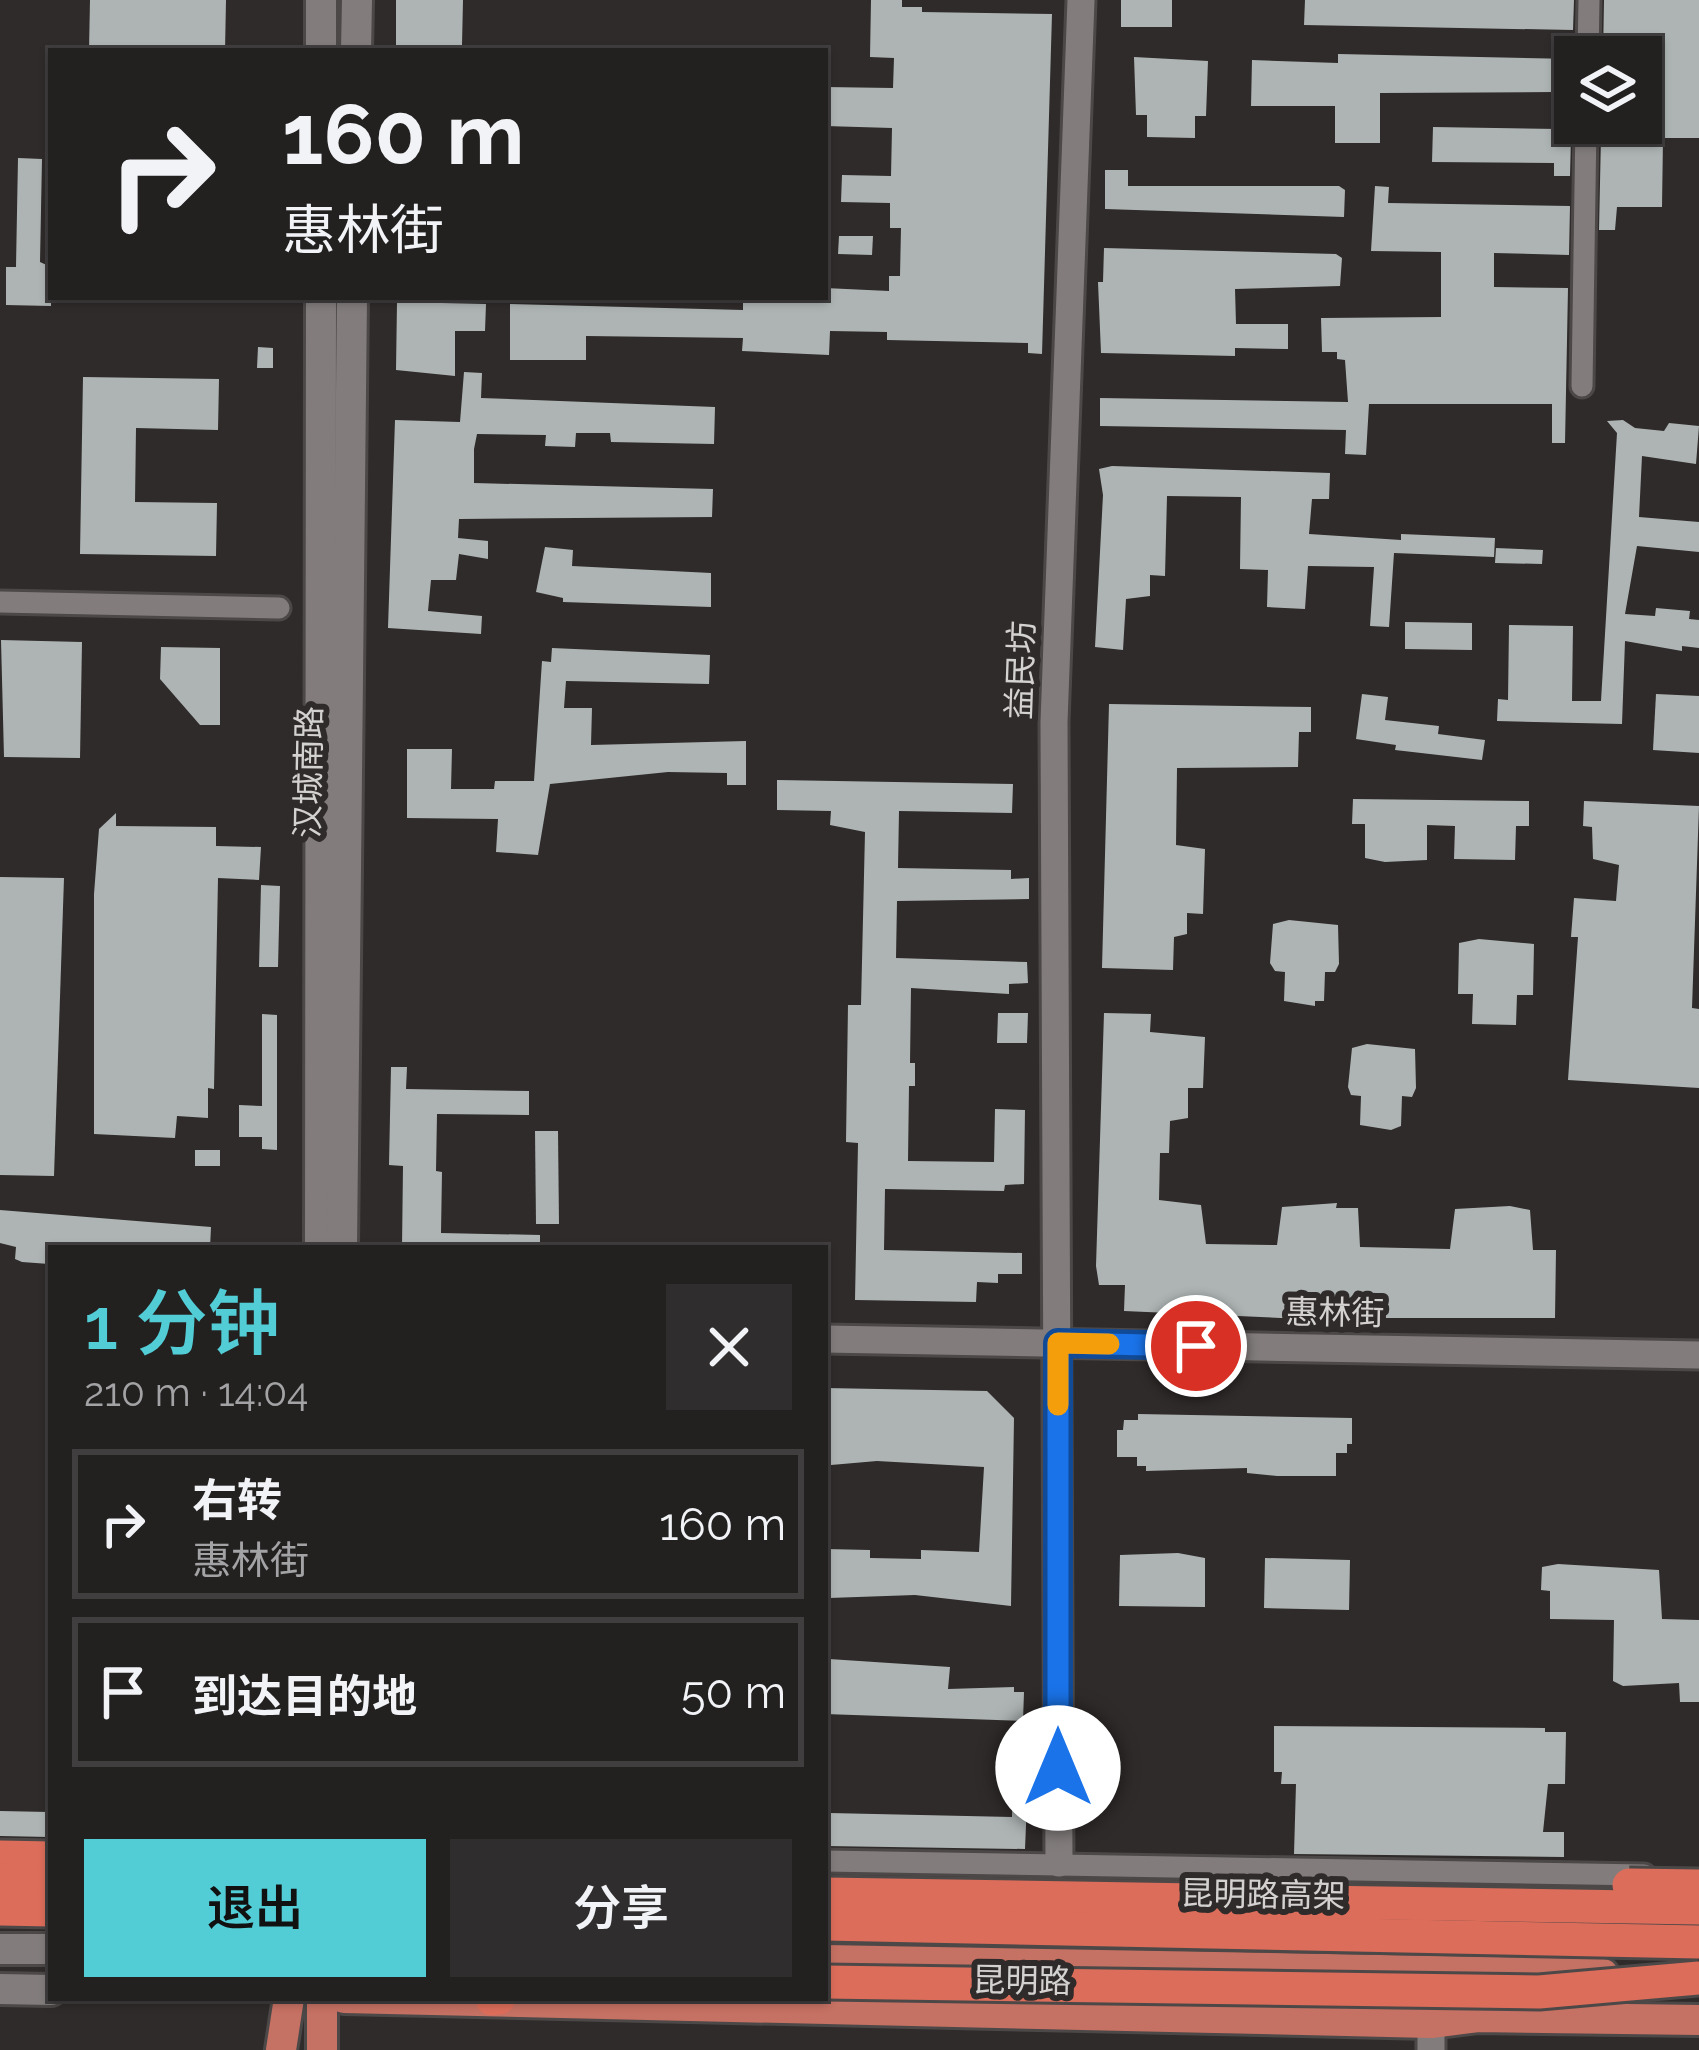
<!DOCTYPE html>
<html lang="zh">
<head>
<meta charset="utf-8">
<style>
  body { margin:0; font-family:Raleway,"Noto Sans SC",sans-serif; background:#2f2d2d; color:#f1f3f6; height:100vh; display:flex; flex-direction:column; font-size:45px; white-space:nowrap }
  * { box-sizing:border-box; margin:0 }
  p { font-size:39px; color:#a3a3a5 }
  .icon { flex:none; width:66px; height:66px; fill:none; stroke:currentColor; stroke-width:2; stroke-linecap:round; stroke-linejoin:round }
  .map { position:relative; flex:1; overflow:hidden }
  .drawer { position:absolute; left:48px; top:1245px; width:780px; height:756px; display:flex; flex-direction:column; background:#232020; border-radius:0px; box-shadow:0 3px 9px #0004,0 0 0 3px #403e3e }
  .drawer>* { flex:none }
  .hud { position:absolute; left:48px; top:48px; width:780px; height:252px; border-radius:0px; box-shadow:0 3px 9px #0004,0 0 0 3px #403e3e; background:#232020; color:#f1f3f6; overflow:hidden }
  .buttons { position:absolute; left:1554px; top:36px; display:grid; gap:24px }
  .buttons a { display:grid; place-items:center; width:108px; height:108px; border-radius:0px; background:#232020; box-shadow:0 3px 9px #0004,0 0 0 3px #403e3e; font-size:60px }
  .pin { position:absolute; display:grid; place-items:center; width:102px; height:102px; color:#fff; margin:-51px; border:6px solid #fff; border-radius:50%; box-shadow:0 3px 12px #0007 }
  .me { position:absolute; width:132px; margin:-66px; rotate:0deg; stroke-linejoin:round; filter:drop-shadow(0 0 9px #0008) }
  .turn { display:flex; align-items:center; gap:42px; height:252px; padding:0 36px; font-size:54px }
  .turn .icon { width:156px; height:156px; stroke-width:2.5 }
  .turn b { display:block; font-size:84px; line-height:102px }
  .round { display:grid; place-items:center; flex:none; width:126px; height:126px; border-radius:0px; background:#2f2d2d }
  .headline { display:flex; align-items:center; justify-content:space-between; height:204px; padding:0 36px }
  h1 { font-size:72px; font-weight:600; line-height:90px; color:#52ccd5 }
  .button { display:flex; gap:24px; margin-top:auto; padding:24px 36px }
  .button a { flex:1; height:138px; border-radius:0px; background:#52ccd5; color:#111; font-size:48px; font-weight:600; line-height:138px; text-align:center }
  .button a+a { background:#2f2d2d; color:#f1f3f6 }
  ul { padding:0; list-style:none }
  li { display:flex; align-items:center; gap:36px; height:150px; margin:0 24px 18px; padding:0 12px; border:6px solid #403e3e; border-radius:0px }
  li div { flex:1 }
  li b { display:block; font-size:45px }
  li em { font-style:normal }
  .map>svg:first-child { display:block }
  .building { fill:#aeb4b4 }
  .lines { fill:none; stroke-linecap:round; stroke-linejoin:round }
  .minor-casing { stroke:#4d4848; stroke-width:27 }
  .tertiary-casing { stroke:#4d4848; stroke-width:33 }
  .secondary-casing { stroke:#4d4848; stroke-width:36 }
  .primary-casing { stroke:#4d4848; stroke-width:36 }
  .trunk-casing { stroke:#4d4848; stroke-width:39 }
  .minor { stroke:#827d7c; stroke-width:21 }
  .tertiary { stroke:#827d7c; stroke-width:27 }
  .secondary { stroke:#827d7c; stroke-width:30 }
  .primary { stroke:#c57163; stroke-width:30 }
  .trunk { stroke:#dc6d5a; stroke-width:33 }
  .trunk-bridge-casing { stroke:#4d4848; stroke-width:39; stroke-linecap:butt }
  .trunk-bridge { stroke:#dc6d5a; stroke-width:33 }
  .route-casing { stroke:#114b97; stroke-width:30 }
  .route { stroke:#1a73e8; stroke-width:21 }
  .slow { stroke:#f59e0b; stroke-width:21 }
  .labels { text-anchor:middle; stroke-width:12; stroke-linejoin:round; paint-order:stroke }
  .street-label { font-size:33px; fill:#d4d1d1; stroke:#2f2b2a }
</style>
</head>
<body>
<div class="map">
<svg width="1699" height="2050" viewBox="0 0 1699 2050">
  <rect width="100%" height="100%" fill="#2f2b2a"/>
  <g class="building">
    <path d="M90,0h136l-1,51h-136z"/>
    <path d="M396,0h67l-1,45h-14v6h-52z"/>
    <path d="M871,0h31v7h20v5l130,2 -10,340 -14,-1v-10l-141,-3v-8l-57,-1 -1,24 -87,-4 1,-13 -157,-2v24h-76v-56l233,6v-13h82v-9l64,3v-15h11l1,-48h-11v-25l-49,-1 1,-27 49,1 1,-48 -67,-2v-39l68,1 1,-30 -24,-1z"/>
    <rect x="1121" y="0" width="51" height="27"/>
    <path d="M1305,0h269l-1,30 -269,-5z"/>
    <path d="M1604,0h95v138h-36l-1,69h-45l-2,23h-16l2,-94 40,1v-80h-38z"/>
    <path d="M1338,54l235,5 -3,117h-16v-13l-122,-1 1,-35 125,2 -4,-37 -174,1v50h-45v-37h-84l1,-46 86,3z"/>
    <path d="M1134,57l74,4 -2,55h-11v22l-48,-1v-22h-11z"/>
    <path d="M18,158l24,1 -2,103 11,5v39l-45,-1v-38h10z"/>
    <path d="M1105,170h23v16h211l6,4 -1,27 -239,-8z"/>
    <path d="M1375,186l14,1 -1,16 182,3 -1,49 -75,-2v34l74,1 -3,155h-13v-39h-183l-3,51 -21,-1 1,-24 -246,-4v-28l248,4 -3,-42 -8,-1v-7h-15l-1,-34 120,-1v-65l-70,-1z"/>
    <path d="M839,236h34l-1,19 -34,-1z"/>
    <path d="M1104,248l232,6 6,4 -2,28 -105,3 1,35h52v25l-53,-1v8l-134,-3 -3,-71h5z"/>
    <path d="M397,302l89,2 -1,27h-30v45l-59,-6z"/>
    <path d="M258,347l15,1v20h-16z"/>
    <path d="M464,372l18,1 -1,25 234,9 -1,37 -103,-2 -1,-9h-34l-1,14 -30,-1 1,-11 -69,-1 -3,15v34l239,6 -1,28 -253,2 -1,19 30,3v18l-29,-5 -3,26h-25l-3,31 54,5 -1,18 -93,-6 7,-208 65,2z"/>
    <path d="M83,377l136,2 -1,51 -82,-2 -1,74 82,1 -1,53 -136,-2z"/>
    <path d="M1623,420l12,8 29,3 5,-8 30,3 -3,38 -54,-8 -3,61 60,5v30l-62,-6 -12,68 30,2 1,-8 34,3 -1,8 10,1v28l-17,-2v5l-57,-10 -3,83 -125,-3 1,-22 10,1 1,-75 64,1 -1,75h29l16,-268 -10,-12z"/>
    <path d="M1112,466l218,7 -1,26h-17l-3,35 92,6v-6l94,4 -1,19 -100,-4 -5,74 -19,-1 4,-59 -66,-1 -3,43 -38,-2 1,-37 -28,-1 1,-72 -74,-1 -2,80 -15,-1v21l-24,3 -3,51 -28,-3 8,-152 -4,-26z"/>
    <path d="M545,547l28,3 -1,16 139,7v34l-148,-5v-4l-27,-6z"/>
    <path d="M1496,548l47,2 -1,14 -47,-1z"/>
    <path d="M1405,622l67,1v27l-67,-1z"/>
    <path d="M1,640l81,2 -2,116 -76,-1z"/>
    <path d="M161,647l59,1v77h-20l-40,-46z"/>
    <path d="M552,648l158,7 -1,29 -143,-3 -2,27h28l-1,37 155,-4v44h-19v-12l-59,-1 -118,12 -12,71 -42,-3 2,-33 -91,-1v-69h45l-1,40h43l1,-8h39l8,-120 9,1z"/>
    <path d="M1362,694l26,3 -3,23 54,6 -1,8 47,6 -3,20 -87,-10 1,-5 -40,-6z"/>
    <path d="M1656,694l43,2v57l-46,-3z"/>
    <path d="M1109,704l202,3v25h-12l-1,35 -121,1 -1,77 29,4 -2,65 -16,-1v21l-13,3 -1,33 -71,-2z"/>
    <path d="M777,780l236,4 -1,29 -113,-2 -1,57 113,2v9l18,-1v21l-132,2 -1,57 131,4 1,21 -19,1v10l-98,-6 -1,75h5v23h-6l-1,75 86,1 1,-53 30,1 -1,74 -19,1 -1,6 -119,-2 -1,61 138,3v21h-24v9l-21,-1 -1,20 -121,-2 3,-157 -12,-1 2,-137h13l4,-173 -35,-7 1,-14 -54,-1z"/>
    <path d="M1353,799l176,2v25h-13l-1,34 -61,-1 1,-33 -28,-1v35l-42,2 -20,-4v-34h-13z"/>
    <path d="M1584,801l115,5 -7,202 7,1v79l-131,-8 10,-143h-7l3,-39 42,3 3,-36 -26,-6 -1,-32 -9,-1z"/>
    <path d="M116,813v13l100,1v19l45,1 -2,33 -41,-2 -4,211 -6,-1v30l-31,-2 -2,22 -81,-4v-240l5,-65z"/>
    <path d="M0,877l64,1 -10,298 -54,-1z"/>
    <path d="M261,885l19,1 -2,81h-19z"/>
    <path d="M1289,920l49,5 1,39 -4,8h-10l-1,29h-9v5l-31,-5 1,-29 -10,-1 -5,-8 3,-39z"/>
    <path d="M1479,939l55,5 -1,51h-16l-1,30 -44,-1 1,-30h-15l1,-51z"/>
    <path d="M998,1013h30l-1,30h-30z"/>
    <path d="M1104,1013l47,1 -1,18 55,5 -2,51h-15v30l-18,3 -1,32h-9l-1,47 42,5 5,39 71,1 5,-38 55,-4 -1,5h22l2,39 90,2 5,-40 55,-3 20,4 3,40h23l-1,68h-274l-157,-7 1,-26h-26l-3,-19z"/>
    <path d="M262,1014l15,1v135l-15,-1v-12h-23v-32l23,1z"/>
    <path d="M1367,1044l48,5 1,39 -4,9 -10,-1 -1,30 -10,4 -31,-5 1,-29 -10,-1 -3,-8 4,-39z"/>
    <path d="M391,1067h16l-1,22 123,2v24l-92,-1 -1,57 6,1 -1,61 99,2v13h-138l1,-82 -14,-1z"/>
    <path d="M535,1131h23l1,93h-23z"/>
    <rect x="195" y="1150" width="25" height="16"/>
    <path d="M0,1210l211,17 -1,21h-159l-2,16 -27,-2 -7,-3 1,-12 -16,-4z"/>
    <path d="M825,1388l162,3 27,27 -3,188 -96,-11 -86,3 -4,-49 45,1v8l51,1v-9l58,2 5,-85 -107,-6 -46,4v-8l-6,-1z"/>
    <path d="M1138,1414l214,4v26h-5v9h-11v23h-59l-30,-3v-5l-101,3v-5h-9v-9h-20v-27h6l1,-10h14z"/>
    <path d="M1178,1553l27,5v49l-86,-1 1,-51z"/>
    <path d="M1265,1558l85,2 -1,50 -85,-2z"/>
    <path d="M1558,1564l101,6 3,49 37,1v82h-19l-1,-19 -56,3 -10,-5 1,-61 -64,-1v-28l-9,-1 1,-23z"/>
    <path d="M829,1659l121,8 -2,22 66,-2v5h10l-1,29 -198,-7z"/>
    <path d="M1274,1726l271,2v4h21l-1,52h-17l-5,48h21v25l-270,-3 2,-70h-15l1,-12h-8z"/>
    <path d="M1013,1755h16l-4,94 -200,-3 4,-33 183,4z"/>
    <path d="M0,1811l49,1v25l-49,-1z"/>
  </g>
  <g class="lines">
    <g class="minor-casing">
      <g id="minor">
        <path d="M1588,57l1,-57"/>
        <path d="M1582,386l4,-263"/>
        <path d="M0,602l279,6"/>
        <path d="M825,1861l819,14"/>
      </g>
    </g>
    <g class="tertiary-casing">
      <g id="tertiary">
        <path d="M825,1339l874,16"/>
        <path d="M1059,1863l-5,-1141 27,-722"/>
        <path d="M1431,2050v-45"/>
      </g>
    </g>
    <g class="secondary-casing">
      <g id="secondary">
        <path d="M321,51v-51"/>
        <path d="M356,51l1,-51"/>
        <path d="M320,1248l1,-951"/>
        <path d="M342,1248l10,-951"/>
        <path d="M0,1949h51"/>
        <path d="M0,1989l51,1"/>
      </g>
    </g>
    <g class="primary-casing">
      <g id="primary">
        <path d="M825,1960l778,14"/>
        <path d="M344,1998l1087,25 47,-6 221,3"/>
        <path d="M281,2050l8,-52"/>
        <path d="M322,2050v-52"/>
      </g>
    </g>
    <g class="trunk-casing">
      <g id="trunk">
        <path d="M0,1857l51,1"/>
        <path d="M0,1880l51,1"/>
        <path d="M0,1909l51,1"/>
        <path d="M492,1999l7,-1"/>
      </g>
    </g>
    <use href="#minor" class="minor"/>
    <use href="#tertiary" class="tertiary"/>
    <use href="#secondary" class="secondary"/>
    <use href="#primary" class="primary"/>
    <use href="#trunk" class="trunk"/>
    <g class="trunk-bridge-casing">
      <g id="trunk-bridge">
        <path d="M1629,1885l70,1"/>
        <path d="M825,1894l874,14"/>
        <path d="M825,1924l874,18"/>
        <path d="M825,1982l714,10 160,-14"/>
      </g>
    </g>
    <use href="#trunk-bridge" class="trunk-bridge"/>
  </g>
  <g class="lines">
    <g class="route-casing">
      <path id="route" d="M1058,1768v-425l138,3"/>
    </g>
    <use href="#route" class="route"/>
    <path class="slow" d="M1058,1405v-62l51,1"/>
  </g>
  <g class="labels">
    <g class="street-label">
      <text transform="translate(1020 670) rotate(-88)" y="12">益民坊</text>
      <text transform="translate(308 772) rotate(-89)" y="12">汉城南路</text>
      <text transform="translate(1335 1312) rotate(1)" y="12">惠林街</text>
      <text transform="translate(1263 1894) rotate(1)" y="12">昆明路高架</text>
      <text transform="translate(1022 1980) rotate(1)" y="12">昆明路</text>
    </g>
  </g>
</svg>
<div class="buttons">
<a><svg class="icon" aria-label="layers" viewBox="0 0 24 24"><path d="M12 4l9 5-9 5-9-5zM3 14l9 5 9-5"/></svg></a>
</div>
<div class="pin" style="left:1196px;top:1346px;background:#d93025"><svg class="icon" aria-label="arrive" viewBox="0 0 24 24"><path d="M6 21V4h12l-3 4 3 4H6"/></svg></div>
<svg class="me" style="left:1058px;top:1768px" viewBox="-20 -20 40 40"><circle r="19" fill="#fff"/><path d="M0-13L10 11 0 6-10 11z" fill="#1a73e8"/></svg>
<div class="hud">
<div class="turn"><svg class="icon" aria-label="right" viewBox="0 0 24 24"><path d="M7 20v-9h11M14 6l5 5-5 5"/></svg><div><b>160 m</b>惠林街</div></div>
</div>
<section class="drawer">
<div class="headline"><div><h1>1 分钟</h1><p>210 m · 14:04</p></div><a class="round"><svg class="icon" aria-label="close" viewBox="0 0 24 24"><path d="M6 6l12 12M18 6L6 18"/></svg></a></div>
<ul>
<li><svg class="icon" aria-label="right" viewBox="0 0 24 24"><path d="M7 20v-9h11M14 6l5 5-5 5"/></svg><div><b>右转</b><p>惠林街</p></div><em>160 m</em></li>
<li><svg class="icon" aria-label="arrive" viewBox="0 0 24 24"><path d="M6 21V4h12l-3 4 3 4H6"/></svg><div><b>到达目的地</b></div><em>50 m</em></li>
</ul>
<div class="button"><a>退出</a><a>分享</a></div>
</section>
</div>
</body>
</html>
